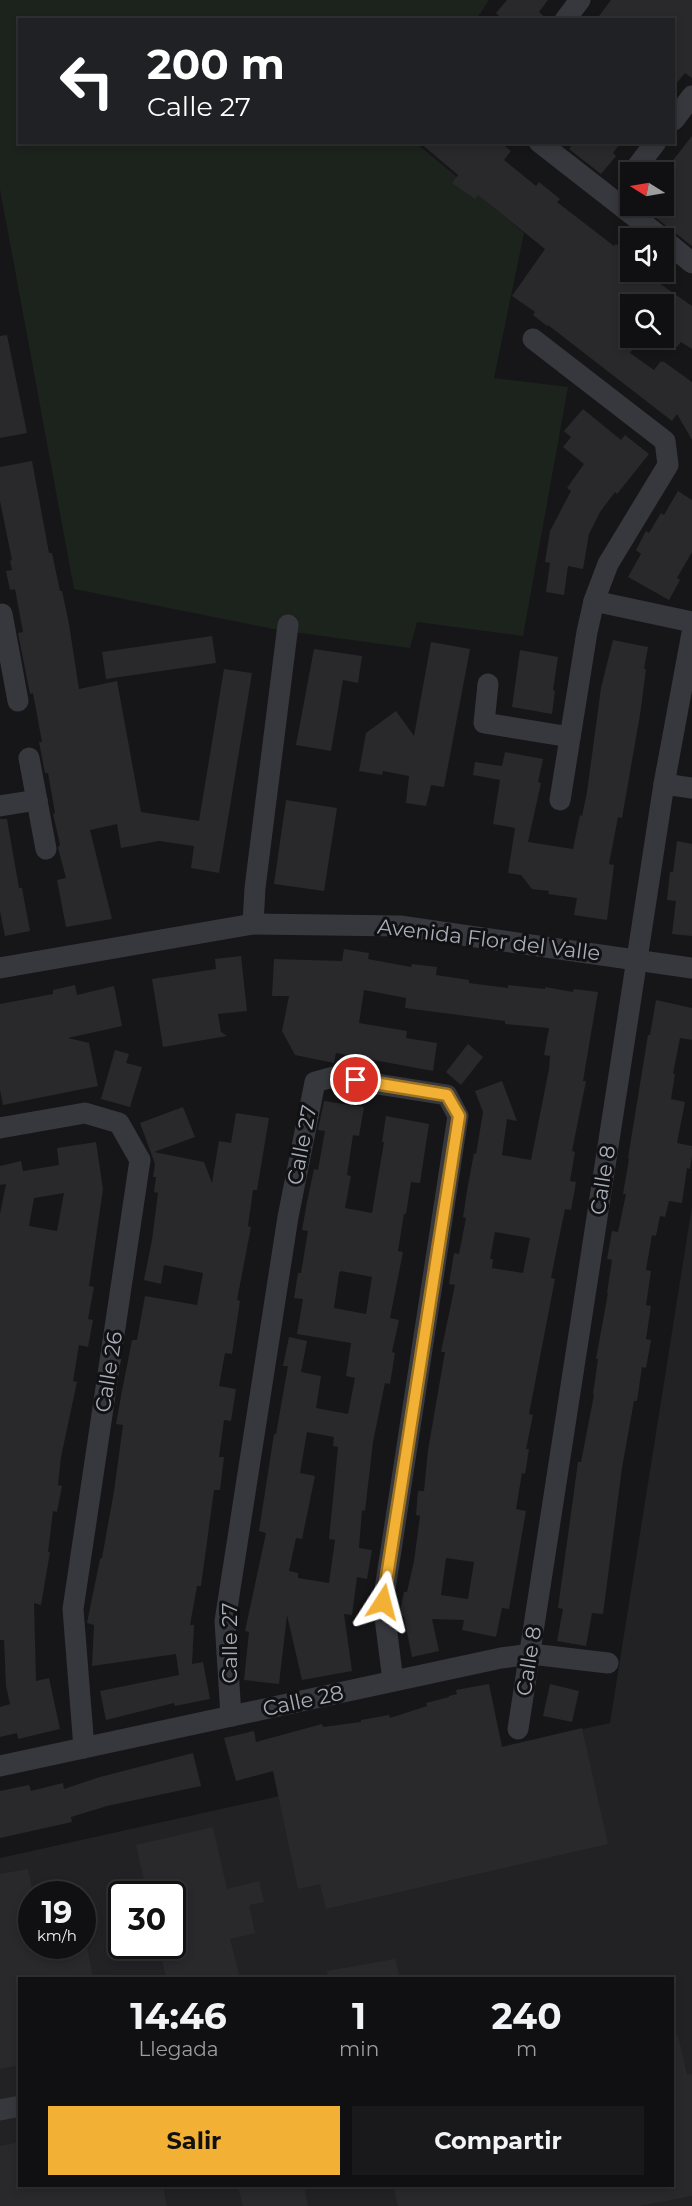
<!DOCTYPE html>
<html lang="es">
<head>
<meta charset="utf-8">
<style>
  body { margin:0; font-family:Montserrat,sans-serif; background:#19191b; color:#f1f3f6; height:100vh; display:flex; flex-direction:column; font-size:22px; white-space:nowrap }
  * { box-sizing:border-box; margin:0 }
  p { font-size:20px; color:#9c9d9f }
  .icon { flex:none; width:33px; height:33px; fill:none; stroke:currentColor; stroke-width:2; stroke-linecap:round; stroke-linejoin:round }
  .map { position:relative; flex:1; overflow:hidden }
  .sheet { position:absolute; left:18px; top:1977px; width:656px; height:210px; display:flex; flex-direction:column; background:#101012; border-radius:0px; box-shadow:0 3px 9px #0003,0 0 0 2px #303032 }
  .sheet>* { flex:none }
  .hud { position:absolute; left:18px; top:18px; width:657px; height:126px; border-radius:0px; box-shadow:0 3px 9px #0003,0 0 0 2px #303032; background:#202124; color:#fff; overflow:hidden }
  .needle { width:39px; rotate:281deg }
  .tools { position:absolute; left:620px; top:162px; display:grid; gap:12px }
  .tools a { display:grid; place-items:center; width:54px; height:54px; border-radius:0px; background:#101012; box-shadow:0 3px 9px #0003,0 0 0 2px #303032; font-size:30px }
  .speed { position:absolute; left:18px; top:1881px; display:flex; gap:12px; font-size:30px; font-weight:700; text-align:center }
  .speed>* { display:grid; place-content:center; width:78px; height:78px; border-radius:50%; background:#101012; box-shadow:0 3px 9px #0003,0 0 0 2px #303032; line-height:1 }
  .speed small { font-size:15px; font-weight:400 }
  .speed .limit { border:3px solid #111; border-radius:9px; background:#fff; color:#111 }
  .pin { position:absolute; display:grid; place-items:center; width:51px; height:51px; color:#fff; margin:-26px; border:3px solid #fff; border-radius:50%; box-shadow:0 2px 6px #0007 }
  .me { position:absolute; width:66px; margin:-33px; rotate:9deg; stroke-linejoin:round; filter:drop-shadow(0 0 4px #0008) }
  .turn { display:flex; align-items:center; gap:21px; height:126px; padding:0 30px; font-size:27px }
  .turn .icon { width:78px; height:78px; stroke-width:2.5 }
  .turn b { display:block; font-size:42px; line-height:51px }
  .eta { display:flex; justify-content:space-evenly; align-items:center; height:102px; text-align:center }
  .eta b { font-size:36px; font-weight:700; line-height:42px }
  .action { display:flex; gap:12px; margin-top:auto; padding:12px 30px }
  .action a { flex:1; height:69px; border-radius:0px; background:#f2b134; color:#111; font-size:24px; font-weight:700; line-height:69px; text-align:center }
  .action a+a { background:#19191b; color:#f1f3f6 }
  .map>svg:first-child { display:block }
  .built { fill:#222225; fill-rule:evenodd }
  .green { fill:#1c231d }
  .building { fill:#29292c; fill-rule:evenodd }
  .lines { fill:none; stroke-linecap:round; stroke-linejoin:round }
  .minor { stroke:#37383d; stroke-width:21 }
  .route-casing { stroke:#9d7322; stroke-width:15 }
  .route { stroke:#f2b134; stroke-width:10 }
  .labels { text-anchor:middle; stroke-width:6; stroke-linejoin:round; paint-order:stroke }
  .street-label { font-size:21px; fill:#a8adb8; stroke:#111113 }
</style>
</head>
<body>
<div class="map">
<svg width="692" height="2206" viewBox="0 0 692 2206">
  <rect width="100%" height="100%" fill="#161618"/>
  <path class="built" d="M692,1206v1000h-692v-348l610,-135zM32,1894h50v52h-50zM122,1894h50v52h-50zM20,1978h652v208h-652z"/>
  <path class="green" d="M0,0h489l-13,20h-456v122l396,1 108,90 -30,145 74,9 -45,249 -106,-14 -7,26 -131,-18 -205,-41 -74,-400z"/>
  <g class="building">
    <path d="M507,0h41l-9,12 9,8h-45l-7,-7z"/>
    <path d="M611,0h81v78l-7,-5 -11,13v-66h-78z"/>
    <path d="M692,136v110l-51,-40h22v-33z"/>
    <path d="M419,142h81l11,9 -7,9 32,26 3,-4 21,17 -3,3 57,44 2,-2 14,11v17h13l49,34v43l-11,-7 -4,5 -14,-10v-33h-33v34l7,5 -7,10 24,17 7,-9 2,2v-2l29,21v58l-15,-26 -5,7 -124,-96 -1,1 -14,-11 2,-3 -23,-16 33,-47 -67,-54 -3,4 -23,-16 6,-8z"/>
    <path d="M574,142h47l-8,11 3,3 -15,18 -32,-25z"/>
    <path d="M7,335l20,98 -27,5v-102z"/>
    <path d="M583,409l38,31 4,-5 24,19 -32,40 -2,-2 -15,20 -11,22 -6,35 -15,-3 -4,29 -18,-3 4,-29 -5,-1 5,-31 21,-40 -4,-3 17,-24 -21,-17 8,-10 -7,-6z"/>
    <path d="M32,461l17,92h3l8,38h2l7,33 10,65 38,-8 24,131 58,9 25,-152 28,4 -33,200 -28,-5 3,-22 -35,-5 -38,7 -4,-24 -27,6 22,89 -46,8 -9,-47 9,-2 -8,-30 2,-4 -7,-30 2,-1 -7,-40h-3l-6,-31h3l-9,-49 -3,1 -12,-61 5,-1 -8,-43 -5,1 -4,-19 6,-1 -2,-9 2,-1 -12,-59v-34z"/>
    <path d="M678,491l14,9v52l-15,26 3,2 -11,20 -41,-23 13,-23 -5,-4 10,-19 3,2 12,-20 3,2z"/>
    <path d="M212,636l4,27 -110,16 -4,-27z"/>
    <path d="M613,640l35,7 -4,22h2l-6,46 -18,103 -4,-1 -9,47 5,1 -7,55 -33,-5 3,-17 -29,-4 1,-3 -17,-2 -11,-14 -13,-2 7,-45 -22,-4 7,-44 -27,-5 2,-13 27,4 3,-14 38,7 -5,23 3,1 -13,59 45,7 7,-34 2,1 5,-24 14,-104z"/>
    <path d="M431,642l39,7 -26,138 -13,-2 -5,21 -20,-3 3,-27 -26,-5 -1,4 -23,-4 7,-38 30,-22 18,25z"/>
    <path d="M314,649l48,7 -4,27 -15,-3 -12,71 -35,-6z"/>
    <path d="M520,650l38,7 -5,33 2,1 -3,23 -40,-7z"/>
    <path d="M286,800l51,8 -13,83 -50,-7z"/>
    <path d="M0,819h7l12,69h3l8,43 -25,5 -5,-25z"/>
    <path d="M677,841l15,3v92l-20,-2 4,-33 -9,-1 3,-28h3z"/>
    <path d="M344,949l25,4 -1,6 43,8 1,-3 25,3 -1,8 33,5v3l39,5v-3l37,4v-2l28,5 1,-3 24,3 -15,89h3l-14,70 3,1 -5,29 6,1 -5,28 -6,-1 -7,34 -7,35 4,1 -26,135 4,1 -7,34h3l-4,25 -3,-1 -6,36 10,2 -17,98 -7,-1 -6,29 -34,-7 2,-10 -32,-1 7,32 -27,6 -8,-40 -5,-1 5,-24h3l7,-31 6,-45 -4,-1 2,-24h6l4,-41 17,-98h-4l14,-67 -6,-1 5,-31 5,1 7,-36 -3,-1 5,-32 6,-32 2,1 7,-42 -8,-21 27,-10 15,40 -10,-2 -5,36 29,5 18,-91 1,-13 -6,-1 5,-27 -44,-4v-3l-100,-13 1,-10 -42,-8 -5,33 48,8 -1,7 31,5 -4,28 -97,-18 -2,10 -39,-8 -13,-24 7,-35h-17l2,-37 68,2zM495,1232l35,6 -7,35 -31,-5 1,-9h-3zM446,1558l28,4 -6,37 -27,-4z"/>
    <path d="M241,956l6,55 -29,3 3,18 6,4 -64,11 -11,-68 64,-10 -1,-10z"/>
    <path d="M75,985l2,10 37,-9 8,40 -54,12 21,5 9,43 -95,19 -3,-15v-86l53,-10v-4z"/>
    <path d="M656,1000l36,8v32l-12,-2 -7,36h2l-4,25 14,3 -8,41 15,3v10l-2,13 -3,-1 -5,35 -13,-2 -4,16 -5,-1 -4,20 -4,-1 -6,35 5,1 -5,34 5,1 -5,33 5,1 -5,28 -4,-1 -5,34h-3l-12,67 -19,146 -11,-1 -6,33 -29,-5 6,-32 -5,-1 20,-146h3l13,-67 -1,-1 5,-35h-2l12,-66h-1l5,-33 -5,-1 5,-28 6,1 8,-38h-3l6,-35 -1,-1 20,-123h2z"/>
    <path d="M468,1044l15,13 -22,28 -15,-13z"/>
    <path d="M115,1050l14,4 -3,9 16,4 -12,40 -29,-8z"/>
    <path d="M324,1101l40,6 -5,29 -6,-1 -6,40 4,1 -6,32 27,5 12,-71h-2l4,-26 43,8 -9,59 -9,-1 -5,32h-2l-6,37 5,1 -13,66 9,2 -7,32 3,1 -5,31 -5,-1 -12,59 -8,69 -3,-1 -3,38 13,2 -5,29 -10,-2 -5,38 -8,-1 8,57 -50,9 -15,-65 -8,69 -35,-4 5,-48 -4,-1 21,-98 -7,-2 15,-97h2l12,-68h-5l6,-29 18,4 -6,31 20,4 -5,32 32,6 7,-36 -9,-2 5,-33 -54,-9 6,-35 -9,-1 4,-25h3l7,-42 -6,-1 5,-28 7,-33 4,1 7,-39 -7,-1zM341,1271l31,6 -6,37 -32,-6 5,-35zM307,1432l27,5 -1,9 5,1 -9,92 6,1 -6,43 -31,-5v-5l-9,-2 7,-33 6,1 13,-63 -15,-3z"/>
    <path d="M183,1107l12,30 -41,15 50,10 8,21 7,-42 12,2 5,-30 33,5 -12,72h-4l-5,36 3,1 -14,73 3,1 -8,53 -7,-1 -6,33 17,3 -5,32 -7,-1 -5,37h5l-4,33h-6l-13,96h-4l-7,39h4l-2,39 11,-2 7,37 -35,7 -1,-3 -68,17 -6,-29 79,-16 -3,-21 -84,12 2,-41 -7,-2 13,-64 2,-1 12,-67 9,-66 -7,-1 6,-33 10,-51h5l8,-44 52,9 6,-32 -39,-8 -3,19 -17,-4 8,-40 6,-47 -4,-1 2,-15h-3l2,-13 -15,-41z"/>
    <path d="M96,1142l7,47 -14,97 5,1 -6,32 5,1 -5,27 -9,-2 -6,36 4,1 -16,75 -3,28 4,1 -5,26 -4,-1 -5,41h2l-9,53 -7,-2 2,78 13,-3 11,51 -42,10 -1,-6 -17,4v-30l10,-3 -4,-18 -2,-46h-4v-426l6,-30 -6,1v-19l21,-5 2,10 36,-6 -2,-17zM64,1193l-7,38 -28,-5 5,-28z"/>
    <path d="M489,1684l13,63 80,-19 26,116 -282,65 -6,-25 -22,5 -25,-118 -37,10 -12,-43 30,-7 2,11 66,-18 1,3 38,-5v-2l28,-5 1,3 37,-12 -1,-3 23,-6v2v-3l8,-2 -1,-4z"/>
    <path d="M550,1684l29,7 -7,31 -29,-6z"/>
    <path d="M193,1753l8,33 -94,20 -36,11 1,5 -72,16v-47l29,-6 2,6 32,-8 1,6 36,-12z"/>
    <path d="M213,1827l14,62 32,-8 5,21 -15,3 6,28 -25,6 10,39h-74l-7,-32h13v-52h-25l-11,-49z"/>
    <path d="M28,1869l5,25h-1v52h11l2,9 42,-9 6,32h-73v87l-20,4v-195z"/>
    <path d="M395,1959l5,19h-72l-1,-7z"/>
    <path d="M678,2035l9,40 5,-1v122l-53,10h-241l-5,-20h279v-150z"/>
    <path d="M20,2142v44h57v2l15,-2h71l4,20h-167v-60z"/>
    <path d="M238,2186h66l4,20h-65z"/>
  </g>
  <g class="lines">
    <g class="minor">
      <path d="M565,20l15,-20"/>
      <path d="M674,120l18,-24"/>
      <path d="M539,142l123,96"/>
      <path d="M633,172l23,-30"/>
      <path d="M663,239l29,24"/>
      <path d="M533,339l132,102 3,24 -60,99 -14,37 -7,31 -27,168"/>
      <path d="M594,601l98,21"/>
      <path d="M2,614l16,87"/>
      <path d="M488,684l-4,39 86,14"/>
      <path d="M29,758l17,91"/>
      <path d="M664,784l28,4"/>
      <path d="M0,806l37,-6"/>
      <path d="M253,924l2,-36 33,-263"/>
      <path d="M0,968l253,-44 147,2 292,42"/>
      <path d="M0,1128l85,-15 34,10 21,37 -67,449 11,139"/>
      <path d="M231,1716l-6,-95 63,-404 27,-135 18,-5 114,18 11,21 -75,486 10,79"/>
      <path d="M518,1729l146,-945 28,-151"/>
      <path d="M0,1766l501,-108 30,-4 77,9"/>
      <path d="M0,2110l20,-4"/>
    </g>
  </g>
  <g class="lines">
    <g class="route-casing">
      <path id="route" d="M356,1080l91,15 12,21 -76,486"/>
    </g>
    <use href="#route" class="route"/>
  </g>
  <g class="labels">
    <g class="street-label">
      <text transform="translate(489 940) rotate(7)" y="7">Avenida Flor del Valle</text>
      <text transform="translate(302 1145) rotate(-79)" y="7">Calle 27</text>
      <text transform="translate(603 1180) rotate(-81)" y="7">Calle 8</text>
      <text transform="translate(109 1372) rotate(-81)" y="7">Calle 26</text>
      <text transform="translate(230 1643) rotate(-90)" y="7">Calle 27</text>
      <text transform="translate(529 1661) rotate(-81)" y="7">Calle 8</text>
      <text transform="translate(303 1701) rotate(-12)" y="7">Calle 28</text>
    </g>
  </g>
</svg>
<div class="tools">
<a><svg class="needle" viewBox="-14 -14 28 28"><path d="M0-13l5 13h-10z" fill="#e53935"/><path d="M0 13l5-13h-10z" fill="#9c9d9f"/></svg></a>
<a><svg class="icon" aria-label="sound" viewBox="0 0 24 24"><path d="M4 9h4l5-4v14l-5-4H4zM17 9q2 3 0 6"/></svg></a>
<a><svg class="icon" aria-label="search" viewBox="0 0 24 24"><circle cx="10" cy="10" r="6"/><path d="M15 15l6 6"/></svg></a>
</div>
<div class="speed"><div>19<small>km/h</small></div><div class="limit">30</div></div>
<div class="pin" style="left:356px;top:1080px;background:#d93025"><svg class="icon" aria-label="arrive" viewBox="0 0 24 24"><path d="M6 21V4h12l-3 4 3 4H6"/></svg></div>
<svg class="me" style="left:383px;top:1602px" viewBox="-20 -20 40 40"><path d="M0-17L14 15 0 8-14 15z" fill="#f2b134" stroke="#fff" stroke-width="4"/></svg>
<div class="hud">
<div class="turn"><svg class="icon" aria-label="left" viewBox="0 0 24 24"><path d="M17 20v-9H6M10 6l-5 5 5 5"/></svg><div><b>200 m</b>Calle 27</div></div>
</div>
<section class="sheet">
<div class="eta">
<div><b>14:46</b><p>Llegada</p></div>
<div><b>1</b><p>min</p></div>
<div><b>240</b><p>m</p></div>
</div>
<div class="action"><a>Salir</a><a>Compartir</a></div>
</section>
</div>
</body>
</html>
